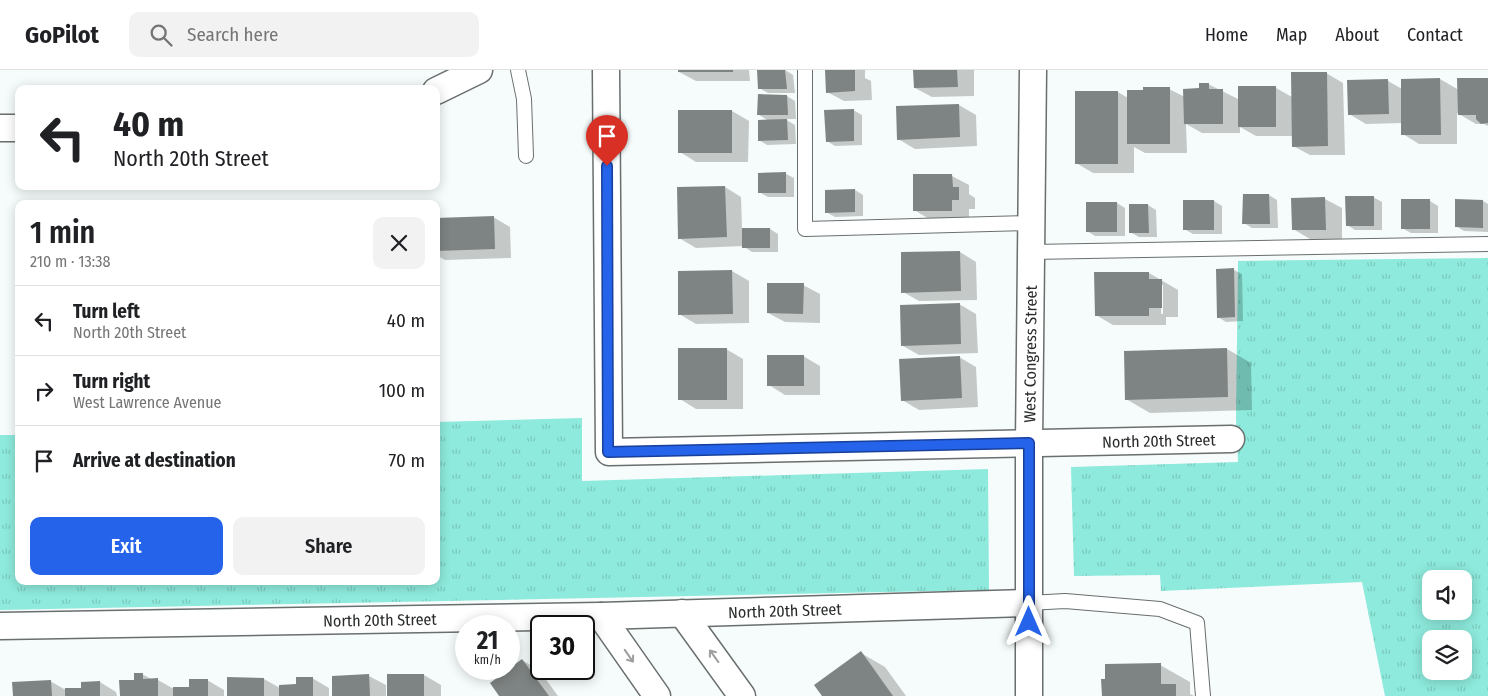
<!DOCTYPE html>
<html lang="en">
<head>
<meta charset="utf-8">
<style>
  body { margin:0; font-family:"Fira Sans Condensed",sans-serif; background:#f2f2f2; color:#202124; height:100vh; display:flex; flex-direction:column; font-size:19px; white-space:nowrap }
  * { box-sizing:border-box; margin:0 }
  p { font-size:16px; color:#757577 }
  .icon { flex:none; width:28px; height:28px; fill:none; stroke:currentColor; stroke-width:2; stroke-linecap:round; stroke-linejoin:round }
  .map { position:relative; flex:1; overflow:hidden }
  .details { position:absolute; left:15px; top:130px; width:425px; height:385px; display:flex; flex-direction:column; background:#fff; border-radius:10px; box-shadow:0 2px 12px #0003 }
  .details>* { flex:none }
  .hud { position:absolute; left:15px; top:15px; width:425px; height:105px; border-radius:10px; box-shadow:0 2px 12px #0003; background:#fff; color:#202124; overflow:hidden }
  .controls { position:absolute; left:1422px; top:500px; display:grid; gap:10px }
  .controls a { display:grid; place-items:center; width:50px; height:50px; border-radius:10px; background:#fff; box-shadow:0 2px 12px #0003; font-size:25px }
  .speed { position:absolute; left:455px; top:545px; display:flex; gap:10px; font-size:25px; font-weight:700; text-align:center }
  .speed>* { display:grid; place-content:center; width:65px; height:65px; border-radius:50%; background:#fff; box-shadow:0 2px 12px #0003; line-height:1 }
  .speed small { font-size:12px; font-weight:400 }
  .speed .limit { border:2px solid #111; border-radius:8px; background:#fff; color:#111 }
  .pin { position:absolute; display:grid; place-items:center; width:42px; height:42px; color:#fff; margin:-51px -21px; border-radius:50% 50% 50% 0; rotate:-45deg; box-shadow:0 0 5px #0007 }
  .pin .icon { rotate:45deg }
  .me { position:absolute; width:55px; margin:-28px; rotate:0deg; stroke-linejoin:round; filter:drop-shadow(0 0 4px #0008) }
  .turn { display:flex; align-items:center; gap:18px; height:105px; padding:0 15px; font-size:22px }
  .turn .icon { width:65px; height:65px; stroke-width:2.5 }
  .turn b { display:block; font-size:35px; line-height:42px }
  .round { display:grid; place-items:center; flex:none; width:52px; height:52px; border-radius:10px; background:#f2f2f2 }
  .headline { display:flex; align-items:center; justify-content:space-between; height:85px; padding:0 15px }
  h1 { font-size:30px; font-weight:600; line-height:38px }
  .primary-button { display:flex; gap:10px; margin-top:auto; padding:10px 15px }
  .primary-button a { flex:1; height:58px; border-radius:10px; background:#2563eb; color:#fff; font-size:20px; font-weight:600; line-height:58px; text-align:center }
  .primary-button a+a { background:#f2f2f2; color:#202124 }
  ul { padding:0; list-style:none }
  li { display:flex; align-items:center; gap:15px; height:70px; padding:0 15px; border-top:1px solid #e0e0e0 }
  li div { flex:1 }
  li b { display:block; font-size:19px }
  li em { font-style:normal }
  header { display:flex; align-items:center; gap:30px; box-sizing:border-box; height:70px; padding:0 25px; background:#fff; border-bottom:1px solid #e0e0e0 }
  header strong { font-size:24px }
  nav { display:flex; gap:28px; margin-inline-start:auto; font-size:18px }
  .search { width:350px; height:45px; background:#f2f2f2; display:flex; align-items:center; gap:12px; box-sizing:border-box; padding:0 18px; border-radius:10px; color:#757577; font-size:19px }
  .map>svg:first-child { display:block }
  .grass { fill:url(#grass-tufts); fill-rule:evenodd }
  .shadow { fill:#0003; fill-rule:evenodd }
  .building { fill:#7e8483 }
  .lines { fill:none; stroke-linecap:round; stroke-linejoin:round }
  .lane-casing { stroke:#696f6e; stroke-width:16 }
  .street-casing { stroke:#696f6e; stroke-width:29 }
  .lane { stroke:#fff; stroke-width:14 }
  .street { stroke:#fff; stroke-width:26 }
  .oneway { stroke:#9ea09f }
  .route-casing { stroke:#184099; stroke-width:12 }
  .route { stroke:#2563eb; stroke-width:9 }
  .labels { text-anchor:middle; stroke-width:4; stroke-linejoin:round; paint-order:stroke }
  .street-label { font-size:16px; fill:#282b2a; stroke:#fff }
</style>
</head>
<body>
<header>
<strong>GoPilot</strong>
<div class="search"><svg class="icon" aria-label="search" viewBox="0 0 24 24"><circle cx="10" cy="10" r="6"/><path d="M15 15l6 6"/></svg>Search here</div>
<nav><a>Home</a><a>Map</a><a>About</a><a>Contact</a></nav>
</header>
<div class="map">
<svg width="1488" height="626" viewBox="0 0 1488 626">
  <defs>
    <pattern id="grass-tufts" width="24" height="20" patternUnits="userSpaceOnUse" patternTransform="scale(1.25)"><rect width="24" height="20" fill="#8deadc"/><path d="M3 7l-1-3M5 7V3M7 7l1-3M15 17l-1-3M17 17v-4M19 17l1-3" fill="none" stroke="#7ac9bd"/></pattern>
  </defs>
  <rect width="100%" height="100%" fill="#f5fcfb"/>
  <g class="grass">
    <path d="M1488,188v438h-103l-23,-114 -201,9 -1,-16 -86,1 -3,-109 167,-5 -2,-44 2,-157zM1431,509h33v32h-33zM1431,569h33v32h-33z"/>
    <path d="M582,348v63l406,-12 1,121 -989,20v-175h19v146h417v-159z"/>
  </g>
  <g class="shadow">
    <path d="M679,0h70l1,11h-54l-17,-9z"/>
    <path d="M785,0l8,5 2,18h-27l-9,-5z"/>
    <path d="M826,0h39v8l6,3 1,19 -28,1 -17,-9z"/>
    <path d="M914,0h60v26l-42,1 -17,-9z"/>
    <path d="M1326,3l17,10 2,72h-35l-17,-9v-10h-37l-16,-9v6h-38l-16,-9 1,29h-42l-11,-6v26h-41l-17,-10 42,-71 10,6 41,-9 16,8 23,-13 32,16v-12h36l16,9z"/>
    <path d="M1440,9l19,11 29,-11v47l-4,-2h-8l-19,-11v31h-38l-16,-10 -1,-11 -36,1 -17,-10 39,-33 14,8z"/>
    <path d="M759,25l28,1 8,5 1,18h-11l10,6 1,19 -29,1 -8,-5 10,-19 -10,-6z"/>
    <path d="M959,35l17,10 1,31 -62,3 -17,-10z"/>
    <path d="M853,40l9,5v30l-27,1 -8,-5z"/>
    <path d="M680,41h52l17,10 -1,41h-52l-16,-10z"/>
    <path d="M786,104l8,4v19h-26l-9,-5z"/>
    <path d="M952,106l17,9v9l6,4v11h-6v11h-38l-17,-10z"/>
    <path d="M725,117l16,10 1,32h28l8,5v18h-26l-9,-6 -47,2 -17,-10z"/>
    <path d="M855,120l8,5v21l-28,1 -9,-5z"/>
    <path d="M1244,125h25l8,5 1,28h-26l-8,-5z"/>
    <path d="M1373,127l9,5v28h-27l-8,-5z"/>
    <path d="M1325,129l17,9v31h-32l-17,-10z"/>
    <path d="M1214,131l8,5v28h-29l-9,-5z"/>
    <path d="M1430,131l8,5v27h-27l-9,-5z"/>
    <path d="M1456,131h27l5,3v28l-24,-1 -8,-5z"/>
    <path d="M1117,133l8,5v28h-30l-8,-5v-27z"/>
    <path d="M1148,135l8,5 1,27h-18l-9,-5z"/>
    <path d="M493,147l17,10 1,31 -66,2 -9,-5v-36z"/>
    <path d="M960,182l16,10 1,38 -58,1 -16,-9z"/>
    <path d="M1234,200l8,4 1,47 -17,1 -8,-5z"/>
    <path d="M732,201l17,10v42l-53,1 -17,-10z"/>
    <path d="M1149,203l29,17v27h-12v8h-53l-17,-10zM1161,215h2v29h-2z"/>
    <path d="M803,215l17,9v29l-35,-1 -17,-9z"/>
    <path d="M959,234l17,10 2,39 -59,2 -16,-9z"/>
    <path d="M726,279l17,10v50h-47l-16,-10z"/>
    <path d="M1227,279l24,14 1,47 -102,3 -24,-14z"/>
    <path d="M803,286l17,10v29h-35l-16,-10z"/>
    <path d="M959,287l17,10 2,40 -59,3 -17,-10z"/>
    <path d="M861,583l24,14 21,29h-83z"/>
    <path d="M522,590l17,10 19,26h-57z"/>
    <path d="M1160,595l30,17v12l4,2h-91z"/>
    <path d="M142,604l11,6h5l16,9 16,-1 17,-8 17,10v6h-103z"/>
    <path d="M389,605h35l17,10v11h-107l-1,-19 36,-1 17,9v11h2z"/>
    <path d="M312,608l17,10v8h-101l36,-17 16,9 17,-2z"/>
    <path d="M50,611l14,8h19l17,-7 16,10 1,4h-103z"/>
  </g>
  <g class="building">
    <rect x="678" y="0" width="55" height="2"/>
    <path d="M757,0h28l2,19h-29z"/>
    <path d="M825,0h30v21l-29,2z"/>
    <path d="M913,0h44l1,17 -44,1z"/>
    <path d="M1291,2h36l1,74 -36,1z"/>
    <path d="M1440,8l1,57h-40v-56z"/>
    <path d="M1457,8h31v45l-7,1 -5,-5v-4h-18z"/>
    <path d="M1388,9l1,35 -41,1 -1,-35z"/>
    <path d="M1199,13h10v6h14v35h-39l-1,-35 16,-1z"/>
    <rect x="1238" y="16" width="38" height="41"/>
    <path d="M1143,17h27v57h-43v-54h16z"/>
    <rect x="1075" y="21" width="43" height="73"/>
    <path d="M758,24l29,1 1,20h-31z"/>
    <path d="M959,34l1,33 -63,3 -1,-34z"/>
    <path d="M854,39v32l-28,1 -2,-32z"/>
    <rect x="678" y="40" width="54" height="43"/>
    <path d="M787,49l1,21 -30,1v-21z"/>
    <path d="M786,102v21h-28v-20z"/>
    <path d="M913,104h39l1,13h6v13h-7v11h-39z"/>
    <path d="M725,116l2,51 -49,2 -1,-52z"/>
    <path d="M855,119v23l-30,1v-23z"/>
    <path d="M1243,124h26l1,30h-28z"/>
    <path d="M1345,126h29v30h-28z"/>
    <path d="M1325,127l1,33h-34l-1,-32z"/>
    <rect x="1401" y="129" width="29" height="30"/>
    <path d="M1455,129l28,1v28l-28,-1z"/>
    <rect x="1183" y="130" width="31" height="30"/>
    <rect x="1086" y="132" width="31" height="30"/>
    <path d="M1129,134h19l1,29h-20z"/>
    <path d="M494,146l1,33 -59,2v-33z"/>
    <rect x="742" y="158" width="28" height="20"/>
    <path d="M960,181l1,40 -60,2v-41z"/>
    <path d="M1234,198l1,49 -18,1 -1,-49z"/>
    <path d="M732,200l1,44 -55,1v-44z"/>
    <path d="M1094,202h55v7h13v29h-13v8h-54z"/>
    <path d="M767,213h37l-1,31 -36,-1z"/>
    <path d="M960,233l1,41 -60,2 -1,-41z"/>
    <rect x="678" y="278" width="49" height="52"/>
    <path d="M1227,278l1,49 -103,3 -1,-49z"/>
    <rect x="767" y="285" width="37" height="31"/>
    <path d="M960,286l2,42 -61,3 -2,-42z"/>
    <path d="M861,581l32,45h-71l-8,-11z"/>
    <path d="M522,589l27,37h-50l-9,-13z"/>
    <path d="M1161,593v21h15v12h-74l-1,-17h4v-15z"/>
    <path d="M134,603h9v6l15,-1v18h-38l-1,-16h15z"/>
    <path d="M369,604l1,22h-38v-20z"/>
    <rect x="387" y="604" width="37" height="22"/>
    <path d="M227,607l37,1v18h-37z"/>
    <path d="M296,607h17v19h-34v-11l17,-1z"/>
    <path d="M189,609h19v17h-35v-9h16z"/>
    <path d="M51,610l1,16h-39l-1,-14z"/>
    <path d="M100,611v15h-35v-8h16v-6z"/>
  </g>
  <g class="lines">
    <g class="lane-casing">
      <g id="lane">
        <path d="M518,0l6,29 2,57"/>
        <path d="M805,0v159l226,-6"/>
        <path d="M1031,182l457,-8"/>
        <path d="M1029,533l36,-2 95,8 37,14 6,73"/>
      </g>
    </g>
    <g class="street-casing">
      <g id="street">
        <path id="s1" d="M606,0l3,382 622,-13"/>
        <path d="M436,21l43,-21"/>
        <path d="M0,58h19"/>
        <path d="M682,543l60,83"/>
        <path d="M601,546l56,80"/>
        <path id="s2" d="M0,556l601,-10 428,-13"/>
        <path id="s3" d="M1029,626v-253l4,-373"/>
      </g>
    </g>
    <use href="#lane" class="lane"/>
    <use href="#street" class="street"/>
  </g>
  <defs><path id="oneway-shaft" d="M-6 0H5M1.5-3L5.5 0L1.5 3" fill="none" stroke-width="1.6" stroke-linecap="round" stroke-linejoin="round" transform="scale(1.25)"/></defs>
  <g class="oneway">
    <use href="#oneway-shaft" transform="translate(629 586) rotate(55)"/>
    <use href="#oneway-shaft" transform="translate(714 586) rotate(-126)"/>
  </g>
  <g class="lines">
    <g class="route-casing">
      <path id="route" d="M607,96l1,286 421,-9v179"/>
    </g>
    <use href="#route" class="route"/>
  </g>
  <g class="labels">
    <g class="street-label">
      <text dy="6" stroke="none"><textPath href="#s3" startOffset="342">West Congress Street</textPath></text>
      <text dy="6" stroke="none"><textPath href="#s1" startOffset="932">North 20th Street</textPath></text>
      <text dy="6" stroke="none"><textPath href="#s2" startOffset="785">North 20th Street</textPath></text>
      <text dy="6" stroke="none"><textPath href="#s2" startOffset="380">North 20th Street</textPath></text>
    </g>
  </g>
</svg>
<div class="controls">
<a><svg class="icon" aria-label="sound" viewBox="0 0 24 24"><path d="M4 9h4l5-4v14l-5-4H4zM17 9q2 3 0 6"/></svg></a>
<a><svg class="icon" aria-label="layers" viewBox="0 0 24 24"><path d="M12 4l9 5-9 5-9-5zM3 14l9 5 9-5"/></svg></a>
</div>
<div class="speed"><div>21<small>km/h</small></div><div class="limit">30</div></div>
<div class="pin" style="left:607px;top:96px;background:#d93025"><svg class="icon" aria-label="arrive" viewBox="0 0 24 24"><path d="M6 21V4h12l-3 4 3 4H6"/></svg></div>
<svg class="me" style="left:1029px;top:552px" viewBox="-20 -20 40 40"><path d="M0-17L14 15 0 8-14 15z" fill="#2563eb" stroke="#fff" stroke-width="4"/></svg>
<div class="hud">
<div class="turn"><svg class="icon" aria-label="left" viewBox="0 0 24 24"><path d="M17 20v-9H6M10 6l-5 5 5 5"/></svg><div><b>40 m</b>North 20th Street</div></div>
</div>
<section class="details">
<div class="headline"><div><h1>1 min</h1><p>210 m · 13:38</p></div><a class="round"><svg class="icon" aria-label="close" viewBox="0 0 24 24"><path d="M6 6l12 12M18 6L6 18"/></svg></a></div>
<ul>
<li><svg class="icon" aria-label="left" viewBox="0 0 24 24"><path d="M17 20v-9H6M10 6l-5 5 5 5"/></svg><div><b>Turn left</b><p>North 20th Street</p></div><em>40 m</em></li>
<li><svg class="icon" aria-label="right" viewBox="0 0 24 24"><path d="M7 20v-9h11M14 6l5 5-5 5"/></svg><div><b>Turn right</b><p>West Lawrence Avenue</p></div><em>100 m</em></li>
<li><svg class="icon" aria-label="arrive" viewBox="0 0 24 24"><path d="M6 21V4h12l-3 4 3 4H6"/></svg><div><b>Arrive at destination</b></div><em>70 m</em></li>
</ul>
<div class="primary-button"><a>Exit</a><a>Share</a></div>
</section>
</div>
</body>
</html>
